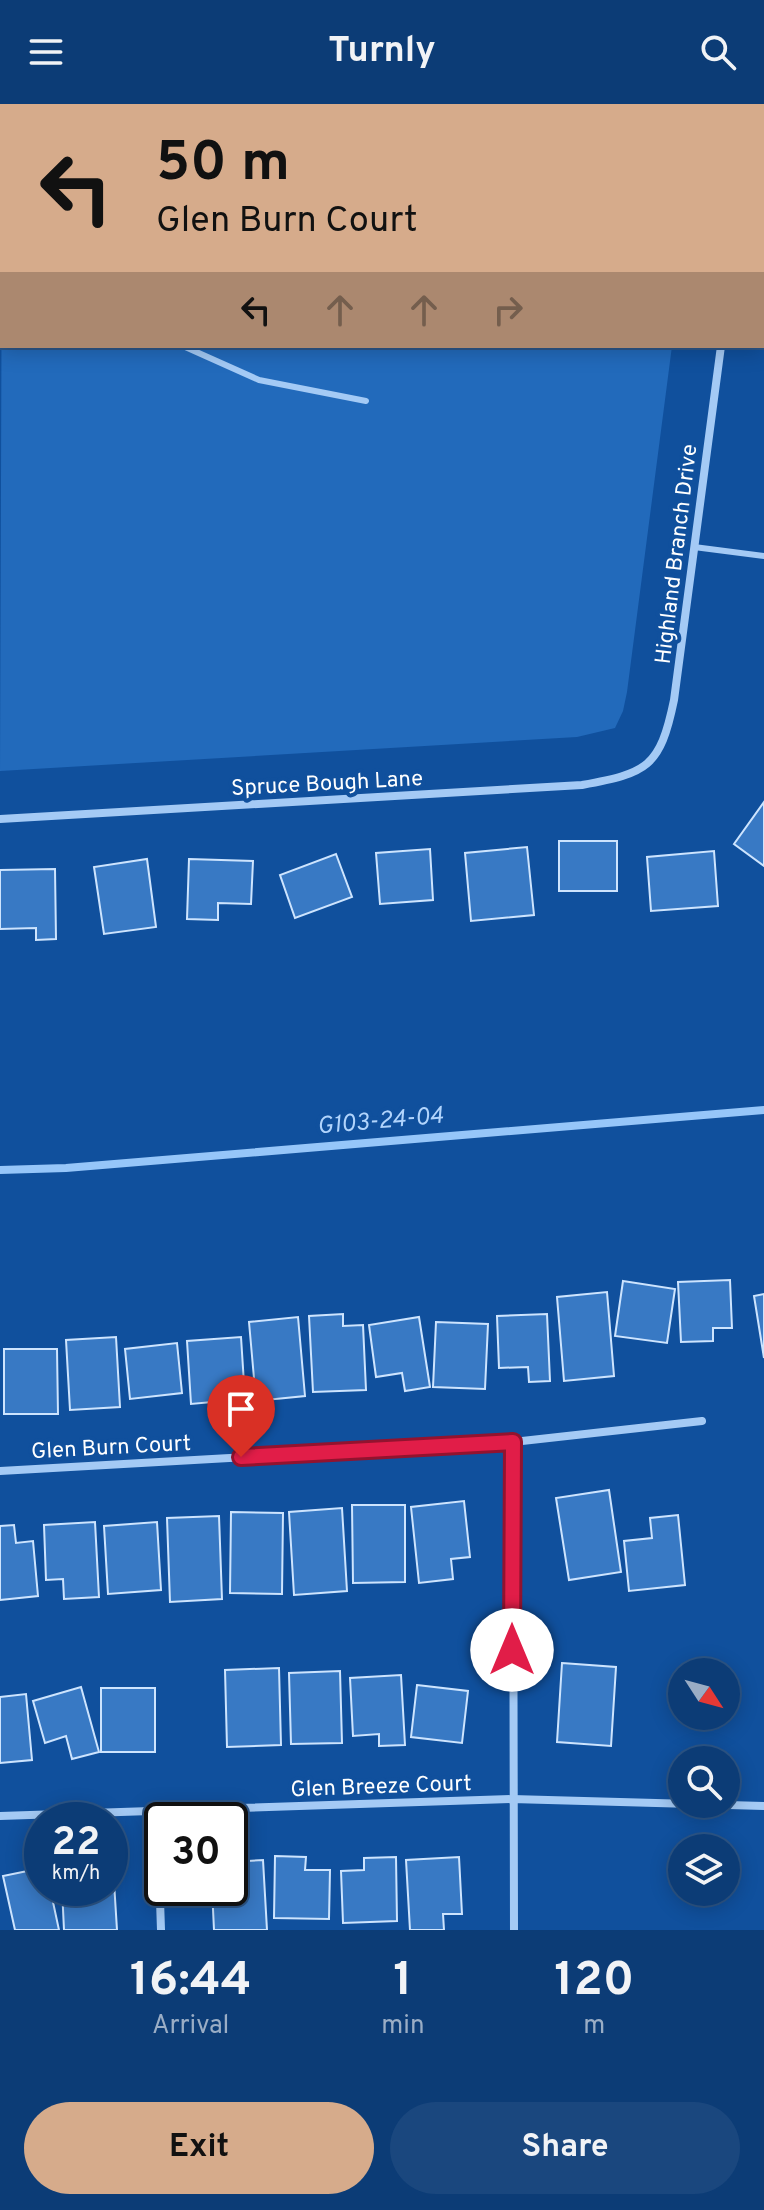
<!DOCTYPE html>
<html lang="en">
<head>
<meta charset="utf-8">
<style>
  body { margin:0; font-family:Overpass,sans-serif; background:#1a477e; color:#f1f3f6; height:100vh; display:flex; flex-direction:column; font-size:30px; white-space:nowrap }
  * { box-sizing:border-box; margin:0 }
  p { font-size:26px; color:#9aadc5 }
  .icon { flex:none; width:44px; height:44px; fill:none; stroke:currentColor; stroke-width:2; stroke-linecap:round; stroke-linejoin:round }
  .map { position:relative; height:1826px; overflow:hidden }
  .sheet { display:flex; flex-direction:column; background:#0c3c76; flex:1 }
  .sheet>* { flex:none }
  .top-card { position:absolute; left:0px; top:0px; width:764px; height:244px; box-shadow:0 4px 20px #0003,0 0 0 2px #2c5688; background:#d6ab8b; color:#111; overflow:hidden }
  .needle { width:52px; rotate:126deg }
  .fabs { position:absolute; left:668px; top:1554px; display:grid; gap:16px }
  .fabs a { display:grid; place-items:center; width:72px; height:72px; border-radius:50%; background:#0c3c76; box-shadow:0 4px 20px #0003,0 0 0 2px #2c5688; font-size:40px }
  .speed { position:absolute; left:24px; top:1698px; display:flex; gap:16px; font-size:40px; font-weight:700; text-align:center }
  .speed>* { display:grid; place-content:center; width:104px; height:104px; border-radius:50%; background:#0c3c76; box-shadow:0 4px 20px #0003,0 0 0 2px #2c5688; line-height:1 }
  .speed small { font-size:20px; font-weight:400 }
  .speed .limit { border:4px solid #111; border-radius:12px; background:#fff; color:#111 }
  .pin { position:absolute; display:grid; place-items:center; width:68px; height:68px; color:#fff; margin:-82px -34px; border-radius:50% 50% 50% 0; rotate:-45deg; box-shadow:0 0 8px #0007 }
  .pin .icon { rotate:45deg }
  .me { position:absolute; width:88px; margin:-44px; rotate:0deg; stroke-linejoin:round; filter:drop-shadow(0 0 6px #0008) }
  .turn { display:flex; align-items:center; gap:28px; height:168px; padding:0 24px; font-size:36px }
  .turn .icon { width:104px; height:104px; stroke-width:2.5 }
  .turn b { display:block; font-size:56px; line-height:68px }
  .lanes { display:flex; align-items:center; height:76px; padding:0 24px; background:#0003; justify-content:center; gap:40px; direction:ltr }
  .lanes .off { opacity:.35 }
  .eta { display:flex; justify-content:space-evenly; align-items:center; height:136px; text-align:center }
  .eta b { font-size:48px; font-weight:700; line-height:56px }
  .cta { display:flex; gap:16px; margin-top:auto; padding:16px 24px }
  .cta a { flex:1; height:92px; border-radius:48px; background:#d6ab8b; color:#111; font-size:32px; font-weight:700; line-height:92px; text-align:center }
  .cta a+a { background:#1a477e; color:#f1f3f6 }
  header { display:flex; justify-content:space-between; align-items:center; height:104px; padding:0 24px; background:#0c3c76; font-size:36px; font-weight:700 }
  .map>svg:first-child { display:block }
  .green { fill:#226abb }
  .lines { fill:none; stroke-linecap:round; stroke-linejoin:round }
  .stream { stroke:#96c6f9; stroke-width:8 }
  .building { fill:#3879c4; stroke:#cde4fe; stroke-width:2 }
  .lane { stroke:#a4caf5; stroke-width:6 }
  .street { stroke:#a4caf5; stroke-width:8 }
  .secondary { stroke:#d5e7fe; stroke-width:16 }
  .route-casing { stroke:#92132f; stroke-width:20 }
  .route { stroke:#e11d48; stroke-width:14 }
  .labels { text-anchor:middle; stroke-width:8; stroke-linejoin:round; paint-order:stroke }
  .street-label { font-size:22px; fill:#fff; stroke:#10509d }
  .water-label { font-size:24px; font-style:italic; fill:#b1d4fc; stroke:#10509d }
</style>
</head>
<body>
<header><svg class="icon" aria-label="menu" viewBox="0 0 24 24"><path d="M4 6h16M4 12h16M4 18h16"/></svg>Turnly<svg class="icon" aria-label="search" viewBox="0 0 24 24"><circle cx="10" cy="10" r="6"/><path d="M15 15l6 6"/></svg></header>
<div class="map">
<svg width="764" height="1826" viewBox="0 0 764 1826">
  <rect width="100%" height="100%" fill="#10509d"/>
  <path class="green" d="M2,82v160h670l-45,346 -4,19 -8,17 -38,9 -577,34z"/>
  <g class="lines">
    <path class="stream" d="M0,1066l66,-2 698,-58"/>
  </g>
  <g class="building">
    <path d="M764,698v64l-30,-22z"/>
    <rect x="559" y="737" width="58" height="50"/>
    <path d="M527,743l7,68 -63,6 -6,-68z"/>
    <path d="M430,745l3,51 -53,4 -4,-51z"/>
    <path d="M714,747l4,55 -67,5 -4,-54z"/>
    <path d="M336,750l16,43 -57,21 -15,-43z"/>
    <path d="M147,755l9,68 -52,7 -10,-67z"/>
    <path d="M189,755l64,2 -2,43 -33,-1v17l-31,-1z"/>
    <path d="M55,765l1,70 -20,1v-12l-36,1v-59z"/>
    <path d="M730,1176l2,48h-19v13l-32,1 -3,-60z"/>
    <path d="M623,1177l52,8 -8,54 -52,-7z"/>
    <path d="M607,1188l7,84 -50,5 -7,-84z"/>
    <path d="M764,1190v64l-10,-62z"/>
    <path d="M343,1210v12l20,-1 3,65 -53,2 -4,-76z"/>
    <path d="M547,1210l3,67 -21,1 -1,-15 -29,1 -2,-52z"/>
    <path d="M298,1213l7,79 -49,5 -7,-79z"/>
    <path d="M419,1213l11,70 -25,4 -3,-18 -26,4 -7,-52z"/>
    <path d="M436,1218l52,2 -3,65 -52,-2z"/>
    <path d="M116,1233l4,70 -50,3 -4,-70z"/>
    <path d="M241,1233l4,62 -54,5 -4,-63z"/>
    <path d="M177,1239l5,50 -52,6 -5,-50z"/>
    <path d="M4,1245h53l1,65h-54z"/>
    <path d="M609,1386l12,82 -52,8 -13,-82z"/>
    <path d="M464,1397l6,56 -19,2 2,20 -34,4 -8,-76z"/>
    <path d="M352,1401h53v77l-52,1z"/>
    <path d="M342,1404l5,83 -53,4 -5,-83z"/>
    <path d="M231,1408l52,1 -1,81 -52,-1z"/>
    <path d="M678,1411l7,70 -56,6 -5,-50 28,-3 -2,-20z"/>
    <path d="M219,1412l3,83 -52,3 -3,-84z"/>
    <path d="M95,1418l4,75 -35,2 -1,-20 -17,1 -2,-55z"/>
    <path d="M157,1418l4,68 -53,4 -4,-68z"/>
    <path d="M14,1421l2,18 17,-2 5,55 -38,4v-74z"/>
    <path d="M562,1559l54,4 -5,79 -54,-4z"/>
    <path d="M279,1564l2,77 -54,2 -2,-77z"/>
    <path d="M340,1567l2,72 -51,1 -2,-71z"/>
    <path d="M401,1571l4,70 -26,1v-12l-26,2 -3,-58z"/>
    <path d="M417,1581l51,6 -6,52 -51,-6z"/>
    <path d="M81,1583l18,65 -27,7 -6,-23 -21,7 -12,-42z"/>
    <rect x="101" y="1584" width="54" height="64"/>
    <path d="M26,1590l6,66 -32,3v-66z"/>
    <path d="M275,1752l31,1 -1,13h25l-1,49 -55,-1z"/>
    <path d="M396,1753l1,64 -54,2 -2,-52 23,-1v-12z"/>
    <path d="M459,1753l3,57h-19l1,16h-34l-4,-70z"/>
    <path d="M263,1756l4,70h-53l-2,-42h18v-26z"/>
    <path d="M110,1762h3l4,64h-53l-2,-42h48z"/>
    <path d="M42,1764v20h8l9,42h-44l-12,-54z"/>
  </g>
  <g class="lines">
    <g class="lane">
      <path d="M15,2l1,-2"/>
      <path d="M0,38l2,-5"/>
      <path d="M0,147l2,1"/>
      <path d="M762,153h2"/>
      <path d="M183,242l76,34 107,21"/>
      <path d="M694,443l70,9"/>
    </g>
    <g class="street">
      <path d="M0,715l582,-34c65,-12 78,-17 92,-85l47,-354"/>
      <path d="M513,1338l1,488"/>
      <path d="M0,1367l513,-29 189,-21"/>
      <path d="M157,1705l4,121"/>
      <path d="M0,1712l512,-17 252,7"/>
    </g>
    <g class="secondary">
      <path d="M497,0l6,2"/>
      <path d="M710,0l7,2"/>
      <path d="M762,14h2"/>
      <path d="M762,67l2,1"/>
    </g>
  </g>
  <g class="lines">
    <g class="route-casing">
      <path id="route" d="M241,1353l272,-15 -1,208"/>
    </g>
    <use href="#route" class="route"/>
  </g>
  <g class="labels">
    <g class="street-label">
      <text transform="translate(675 450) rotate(-83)" y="8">Highland Branch Drive</text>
      <text transform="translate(327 678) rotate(-3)" y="8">Spruce Bough Lane</text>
      <text transform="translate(111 1342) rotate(-3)" y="8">Glen Burn Court</text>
      <text transform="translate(381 1681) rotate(-2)" y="8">Glen Breeze Court</text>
    </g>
    <g class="water-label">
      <text transform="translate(380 1016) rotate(-5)" y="8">G103-24-04</text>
    </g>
  </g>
</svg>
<div class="fabs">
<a><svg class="needle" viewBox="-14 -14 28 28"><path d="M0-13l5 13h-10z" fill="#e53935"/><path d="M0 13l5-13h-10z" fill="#9aadc5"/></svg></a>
<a><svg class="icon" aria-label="search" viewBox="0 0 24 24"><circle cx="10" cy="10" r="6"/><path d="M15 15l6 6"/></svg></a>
<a><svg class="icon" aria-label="layers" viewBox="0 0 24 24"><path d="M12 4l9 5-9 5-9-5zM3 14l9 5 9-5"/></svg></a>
</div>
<div class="speed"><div>22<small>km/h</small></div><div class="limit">30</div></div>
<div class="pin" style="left:241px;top:1353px;background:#d93025"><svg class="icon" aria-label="arrive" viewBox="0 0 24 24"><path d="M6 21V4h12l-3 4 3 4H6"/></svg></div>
<svg class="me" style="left:512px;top:1546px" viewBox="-20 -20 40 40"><circle r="19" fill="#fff"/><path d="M0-13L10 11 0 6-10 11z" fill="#e11d48"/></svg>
<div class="top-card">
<div class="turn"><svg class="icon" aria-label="left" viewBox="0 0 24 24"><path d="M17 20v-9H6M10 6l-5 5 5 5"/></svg><div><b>50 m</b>Glen Burn Court</div></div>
<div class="lanes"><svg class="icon" aria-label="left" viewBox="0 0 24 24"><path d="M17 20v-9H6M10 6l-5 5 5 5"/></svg><svg class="icon off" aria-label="ahead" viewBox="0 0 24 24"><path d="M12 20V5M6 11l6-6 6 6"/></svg><svg class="icon off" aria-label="ahead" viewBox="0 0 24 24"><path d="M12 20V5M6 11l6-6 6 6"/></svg><svg class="icon off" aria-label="right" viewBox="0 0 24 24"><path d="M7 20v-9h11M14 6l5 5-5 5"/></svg></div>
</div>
</div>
<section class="sheet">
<div class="eta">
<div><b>16:44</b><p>Arrival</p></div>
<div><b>1</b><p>min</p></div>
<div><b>120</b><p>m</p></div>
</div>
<div class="cta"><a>Exit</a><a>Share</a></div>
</section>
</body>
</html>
